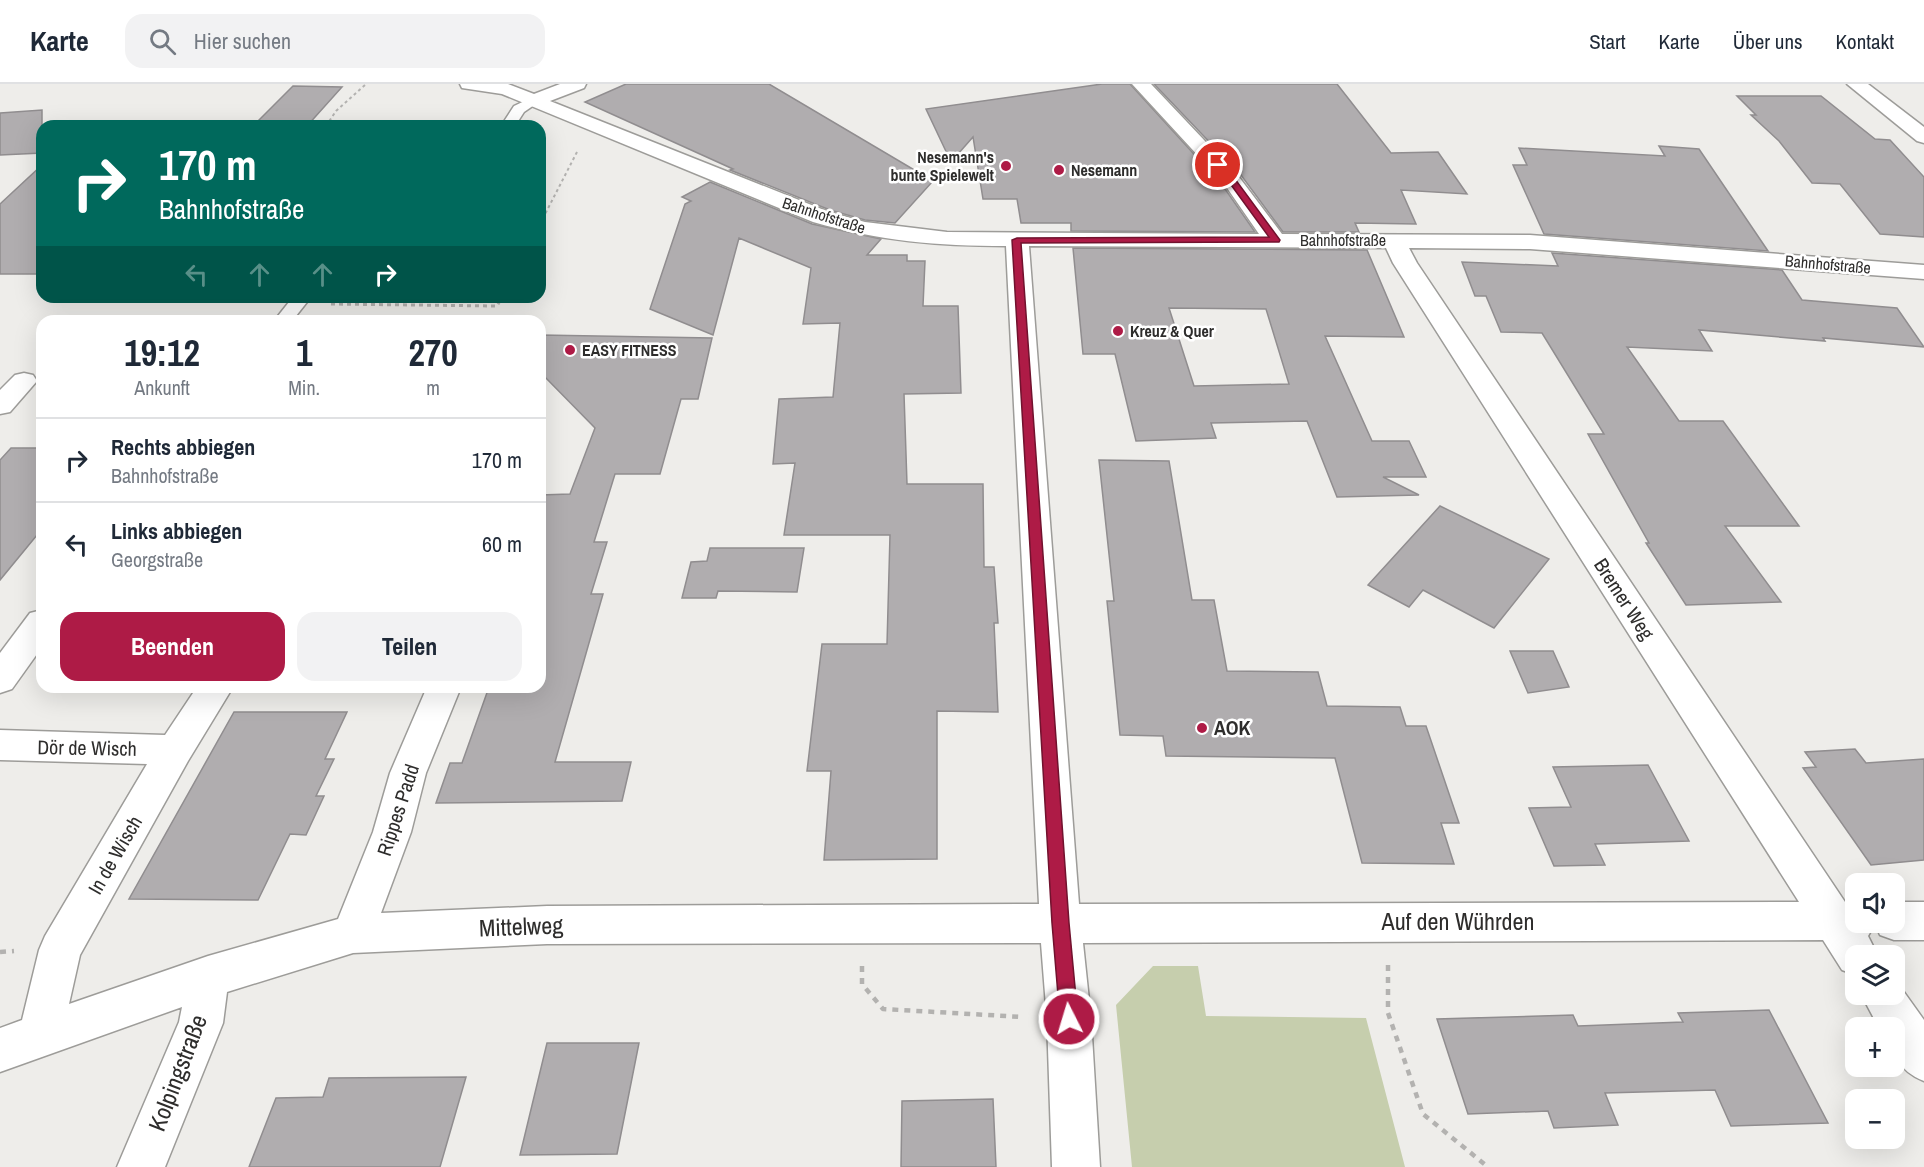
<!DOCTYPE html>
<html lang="de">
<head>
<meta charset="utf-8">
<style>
  body { margin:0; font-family:"Archivo Narrow",sans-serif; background:#f2f2f3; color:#1f2937; height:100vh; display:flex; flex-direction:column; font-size:22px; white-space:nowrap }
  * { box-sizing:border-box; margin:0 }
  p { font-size:20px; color:#747a83 }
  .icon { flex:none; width:33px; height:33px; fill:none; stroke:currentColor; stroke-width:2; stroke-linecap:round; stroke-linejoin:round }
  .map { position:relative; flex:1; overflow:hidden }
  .side { position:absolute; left:36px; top:231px; width:510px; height:378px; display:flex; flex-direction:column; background:#fff; border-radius:18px; box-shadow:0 6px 24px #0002 }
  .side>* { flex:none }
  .top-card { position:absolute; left:36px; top:36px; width:510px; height:183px; border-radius:18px; box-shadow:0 6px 24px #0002; background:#00695c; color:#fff; overflow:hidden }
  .fabs { position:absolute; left:1845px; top:789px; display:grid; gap:12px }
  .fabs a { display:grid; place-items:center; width:60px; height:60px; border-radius:12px; background:#fff; box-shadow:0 6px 24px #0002; font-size:30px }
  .pin { position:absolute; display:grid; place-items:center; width:51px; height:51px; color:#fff; margin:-26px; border:3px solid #fff; border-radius:50%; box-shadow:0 2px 6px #0007 }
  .me { position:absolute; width:66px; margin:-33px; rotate:355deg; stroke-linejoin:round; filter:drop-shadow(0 0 4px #0008) }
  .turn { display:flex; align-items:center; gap:21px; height:126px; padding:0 24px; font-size:27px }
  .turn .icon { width:78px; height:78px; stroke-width:2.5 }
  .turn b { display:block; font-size:42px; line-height:51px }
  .lanes { display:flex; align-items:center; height:57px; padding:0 24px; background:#0003; justify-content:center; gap:30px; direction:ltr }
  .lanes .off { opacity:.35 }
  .eta { display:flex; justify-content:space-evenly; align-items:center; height:102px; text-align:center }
  .eta b { font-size:36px; font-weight:800; line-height:42px }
  .button { display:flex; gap:12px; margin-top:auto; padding:12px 24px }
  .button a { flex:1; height:69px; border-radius:18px; background:#ae1b46; color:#fff; font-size:24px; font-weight:800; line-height:69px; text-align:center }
  .button a+a { background:#f2f2f3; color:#1f2937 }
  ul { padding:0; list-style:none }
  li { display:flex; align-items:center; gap:18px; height:84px; padding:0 24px; border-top:2px solid #e0e1e3 }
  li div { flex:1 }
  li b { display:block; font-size:22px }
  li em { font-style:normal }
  header { display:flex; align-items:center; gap:36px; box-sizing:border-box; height:84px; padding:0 30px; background:#fff; border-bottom:2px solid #e0e1e3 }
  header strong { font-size:28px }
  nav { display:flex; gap:33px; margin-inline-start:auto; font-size:21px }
  .search { width:420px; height:54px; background:#f2f2f3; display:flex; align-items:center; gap:15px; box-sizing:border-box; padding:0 21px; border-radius:18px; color:#747a83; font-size:22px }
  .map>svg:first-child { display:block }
  .green { fill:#c6cead }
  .building { fill:#b0adaf; stroke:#908d8f; stroke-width:1.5; fill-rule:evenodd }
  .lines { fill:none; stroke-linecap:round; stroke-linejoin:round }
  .lane-casing { stroke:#9d9c99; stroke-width:3 }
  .street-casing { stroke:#9d9c99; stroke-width:3 }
  .path-far2 { stroke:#b3b2b0; stroke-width:2; stroke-dasharray:3 3; stroke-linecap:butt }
  .path-far1 { stroke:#b3b2b0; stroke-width:3; stroke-dasharray:4 4; stroke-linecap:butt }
  .path { stroke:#b3b2b0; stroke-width:4.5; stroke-dasharray:6 6; stroke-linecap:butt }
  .lane { fill:#fff; fill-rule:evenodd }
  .street { fill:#fff; fill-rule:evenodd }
  .route { fill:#ae1b46; stroke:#71122e; stroke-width:1.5 }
  .poi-dot { fill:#ae1b46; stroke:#fff; stroke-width:2 }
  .labels { text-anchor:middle; stroke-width:5; stroke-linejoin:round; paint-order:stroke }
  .far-poi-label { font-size:16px; font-weight:bold; fill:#2e2d2c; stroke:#fff; text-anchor:start }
  .far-street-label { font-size:16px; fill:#2e2d2c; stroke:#fff }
  .street-label { font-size:20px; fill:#2e2d2c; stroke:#fff }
  .poi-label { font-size:20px; font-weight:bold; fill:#2e2d2c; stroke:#fff; text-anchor:start }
  .near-street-label { font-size:24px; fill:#2e2d2c; stroke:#fff }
</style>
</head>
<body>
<header>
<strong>Karte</strong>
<div class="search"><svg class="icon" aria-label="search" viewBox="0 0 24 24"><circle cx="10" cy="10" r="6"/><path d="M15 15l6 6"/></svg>Hier suchen</div>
<nav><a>Start</a><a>Karte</a><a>Über uns</a><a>Kontakt</a></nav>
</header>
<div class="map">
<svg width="1924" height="1083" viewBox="0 0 1924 1083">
  <rect width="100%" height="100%" fill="#eeedea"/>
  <path class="green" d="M1153,882h45l8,50 160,2 39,149h-273l-16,-162z"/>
  <g class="building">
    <path d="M626,0h143l164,97 -38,42 -30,-3 -35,-10 -100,-40 3,-1 -148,-67z"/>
    <path d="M1102,0h28l93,102 32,46 -184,-1v-8h-50l-4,-24h-34l-10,-62 -22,25 -25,-53z"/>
    <path d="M1154,0h183l54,69 47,-1 29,42 -66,-4 15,34 -61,-1 4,9h-76l-42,-57z"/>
    <path d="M293,2l49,1 -35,39h-54z"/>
    <path d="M1737,12h84l54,43 15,1 34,37v60l-44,-3 -40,-50 -28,-1 -33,-42 -28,-26h5z"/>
    <path d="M42,26v43l-42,2v-42z"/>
    <path d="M1659,62l40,3 69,102 -224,-17 -31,-69h14l-8,-17 146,8z"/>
    <path d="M42,81v109h-42v-70z"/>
    <path d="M710,98l102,42 69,15 -14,16h40v6h18l-2,45h35l3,87 -57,1 3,90h76l1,83h10l4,56h-4l4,89 -61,-1v148l-113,1 7,-89h-24l15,-127h65l3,-109h-106l11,-72 -22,1 6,-65 54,-2 7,-74 -37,1 8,-56 -72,-30 -26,97 -63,-26 35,-105 6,-3 -9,-4z"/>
    <path d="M1073,164l294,2 37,87 -79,-1 47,105h37l17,36h-43l36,18 -82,2 -30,-76 -96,2 5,15 -80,3 -21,-87h-32zM1169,224l97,1 23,75 -95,2z"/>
    <path d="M1552,169l230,17 20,30 95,8 27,39 -101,-9 2,3 -126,-11 13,21 -85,-4 52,74h44l76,105h-74l56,76 -95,3 -40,-62h3l-61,-109h16l-62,-101 -41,-1 -15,-36h-11l-13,-34 96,4z"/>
    <path d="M540,251l172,3 -14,61h-17l-21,75h-45l-21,68h13l-16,52h12l-48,168h76l-9,39 -186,2 14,-40h12l27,-76h51v-192l30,-1 25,-66 -55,-56z"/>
    <path d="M11,364h31v81l-42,51v-120z"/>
    <path d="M1099,376l70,1 23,139h22l13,71 91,1 9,34 73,1 6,19h20l33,97h-18l13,41 -92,-1 -27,-105 -169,-2 -3,-20 -43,-1 -13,-134h7z"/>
    <path d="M1440,422l109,53 -55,69 -71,-38 -14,17 -41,-22z"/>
    <path d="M710,464h94l-7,44 -79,-1 -2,7h-34l9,-36 16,-1z"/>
    <path d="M1510,567h43l16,36 -41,6z"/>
    <path d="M234,628h113l-22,47h9l-18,37h8l-18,39 -16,-1 -32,66 -129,-1z"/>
    <path d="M1855,665l11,14 58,-4v101l-53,5 -68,-97 13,-1 -11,-15z"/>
    <path d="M1648,681l41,76 -94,3 10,21 -51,1 -25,-58 42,-1 -18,-40z"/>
    <path d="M1769,926l59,113 -97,3 -16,-36 -110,3 13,32 -64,3 -6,-17 -80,3 -31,-95 136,-4 5,11 105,-4 -5,-9z"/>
    <path d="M547,959h92l-22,111 -97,1z"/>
    <path d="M466,993l-26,90h-191l27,-69 47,-1 6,-19z"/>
    <path d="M993,1015l3,68h-95l1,-66z"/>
  </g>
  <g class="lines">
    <g class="lane-casing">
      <g id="lane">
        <path d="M533,13l7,4 -16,11 -9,14h-14l13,-20z"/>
        <path d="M293,213h18l-19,24h-18z"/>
      </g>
    </g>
    <g class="street-casing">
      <g id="street">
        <path d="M460,0h48l26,10 26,-10h26l-2,4 -34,13 279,111 36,10 82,10 312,2 -34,-49 -93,-101h19l88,93 43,57 248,1 394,30v14l-394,-30 -121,-1 8,15 428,639h11v20h38v-20h30v38h-30l-14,-5 -5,-11 -7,12 10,20h-22v19l-14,-5 -19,-30 -740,3 8,76 9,148h-48l-5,-148 -6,-76 -494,1 -194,9 -126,39 -4,31 -58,144h-48l62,-145 3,-15 -182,65v-44l22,-8 17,-70 6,-14 102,-172 -147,-4v-30l165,5 32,-48h36l-45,74 -108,194 -11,49 139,-48 130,-37 35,-87 17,-59 37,-86h34l-35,86 -15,59 -30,81 166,-7 492,-2 -33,-658c-69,0 -126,-5 -193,-24l-311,-128 -40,-6zM1029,162l357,2 7,15 406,639 -720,2z"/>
        <path d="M1847,0h21l56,43v16l-7,-2z"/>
        <path d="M24,289l9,2 4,6 -27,31 -10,2v-24l15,-15z"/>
        <path d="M42,526v37l-30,42 -12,4v-40l30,-40z"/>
        <path d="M1894,894l30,42v61c-27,-11 -30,-26 -30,-53h-15l-18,-34h33z"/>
      </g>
    </g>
    <g class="path-far2">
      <path d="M326,42l10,-15 30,-27"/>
      <path d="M540,140l38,-74"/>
    </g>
    <path class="path-far1" d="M331,220l166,2 5,-9"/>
    <g class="path">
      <path d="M0,868l14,-1"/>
      <path d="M1388,881v48l35,101 65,53"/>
      <path d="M862,882v18l21,25 140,8"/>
    </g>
    <use href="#lane" class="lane"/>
    <use href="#street" class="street"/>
  </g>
  <path class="route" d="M1215,80h6l14,15 45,61 -1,2 -258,1 48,680 9,96 -2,7 -7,2 -6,-2 -3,-7 -8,-96 -40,-683 5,-2 252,-1 -40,-55 -14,-15z"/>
  <g class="poi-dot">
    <circle cx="1006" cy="82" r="6"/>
    <circle cx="1059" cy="86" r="6"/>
    <circle cx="1118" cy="247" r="6"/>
    <circle cx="570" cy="266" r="6"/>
    <circle cx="1202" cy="644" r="6"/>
  </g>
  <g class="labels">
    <g class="far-poi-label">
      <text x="994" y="79" text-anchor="end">Nesemann's<tspan x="994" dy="18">bunte Spielewelt</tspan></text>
      <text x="1071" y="92">Nesemann</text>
      <text x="1130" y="253">Kreuz &amp; Quer</text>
      <text x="582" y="272">EASY FITNESS</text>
    </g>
    <g class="far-street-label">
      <text transform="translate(824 131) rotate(18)" y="6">Bahnhofstraße</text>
      <text x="1343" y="162">Bahnhofstraße</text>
      <text transform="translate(1828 180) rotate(5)" y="6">Bahnhofstraße</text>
    </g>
    <g class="street-label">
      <text transform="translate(1624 515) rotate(57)" y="7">Bremer Weg</text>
      <text transform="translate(87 664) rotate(1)" y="7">Dör de Wisch</text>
      <text transform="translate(398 726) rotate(-72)" y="7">Rippes Padd</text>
      <text transform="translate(115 771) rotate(-60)" y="7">In de Wisch</text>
    </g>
    <g class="poi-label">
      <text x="1214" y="651">AOK</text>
    </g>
    <g class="near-street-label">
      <text x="1458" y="846">Auf den Wührden</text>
      <text transform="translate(521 843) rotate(-2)" y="8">Mittelweg</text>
      <text transform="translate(178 989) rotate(-69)" y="8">Kolpingstraße</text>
    </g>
  </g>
</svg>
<div class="fabs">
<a><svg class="icon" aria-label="sound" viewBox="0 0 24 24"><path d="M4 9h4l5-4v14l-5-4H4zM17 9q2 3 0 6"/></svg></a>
<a><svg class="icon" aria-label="layers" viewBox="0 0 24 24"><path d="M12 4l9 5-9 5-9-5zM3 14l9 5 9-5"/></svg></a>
<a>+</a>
<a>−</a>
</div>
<div class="pin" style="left:1218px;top:81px;background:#d93025"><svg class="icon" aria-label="arrive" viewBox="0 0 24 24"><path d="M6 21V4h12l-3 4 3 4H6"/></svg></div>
<svg class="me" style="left:1069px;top:935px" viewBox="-20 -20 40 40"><circle r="17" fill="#ae1b46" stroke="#fff" stroke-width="3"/><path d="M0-11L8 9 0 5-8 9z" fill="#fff"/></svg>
<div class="top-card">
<div class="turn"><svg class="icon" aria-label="right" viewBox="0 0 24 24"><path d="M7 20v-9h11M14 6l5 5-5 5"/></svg><div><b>170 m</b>Bahnhofstraße</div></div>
<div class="lanes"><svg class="icon off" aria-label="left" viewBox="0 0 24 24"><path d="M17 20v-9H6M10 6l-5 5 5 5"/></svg><svg class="icon off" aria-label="ahead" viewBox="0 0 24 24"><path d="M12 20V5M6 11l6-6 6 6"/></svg><svg class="icon off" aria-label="ahead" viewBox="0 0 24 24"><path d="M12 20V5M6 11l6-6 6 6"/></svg><svg class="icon" aria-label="right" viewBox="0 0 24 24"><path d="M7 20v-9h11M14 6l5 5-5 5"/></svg></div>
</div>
<section class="side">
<div class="eta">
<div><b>19:12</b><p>Ankunft</p></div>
<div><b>1</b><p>Min.</p></div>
<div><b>270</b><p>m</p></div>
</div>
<ul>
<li><svg class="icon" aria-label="right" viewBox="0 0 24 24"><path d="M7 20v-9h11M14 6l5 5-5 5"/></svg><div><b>Rechts abbiegen</b><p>Bahnhofstraße</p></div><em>170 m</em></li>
<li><svg class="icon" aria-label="left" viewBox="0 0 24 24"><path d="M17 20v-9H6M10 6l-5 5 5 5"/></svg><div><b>Links abbiegen</b><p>Georgstraße</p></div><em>60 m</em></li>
</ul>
<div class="button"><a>Beenden</a><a>Teilen</a></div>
</section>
</div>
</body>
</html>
